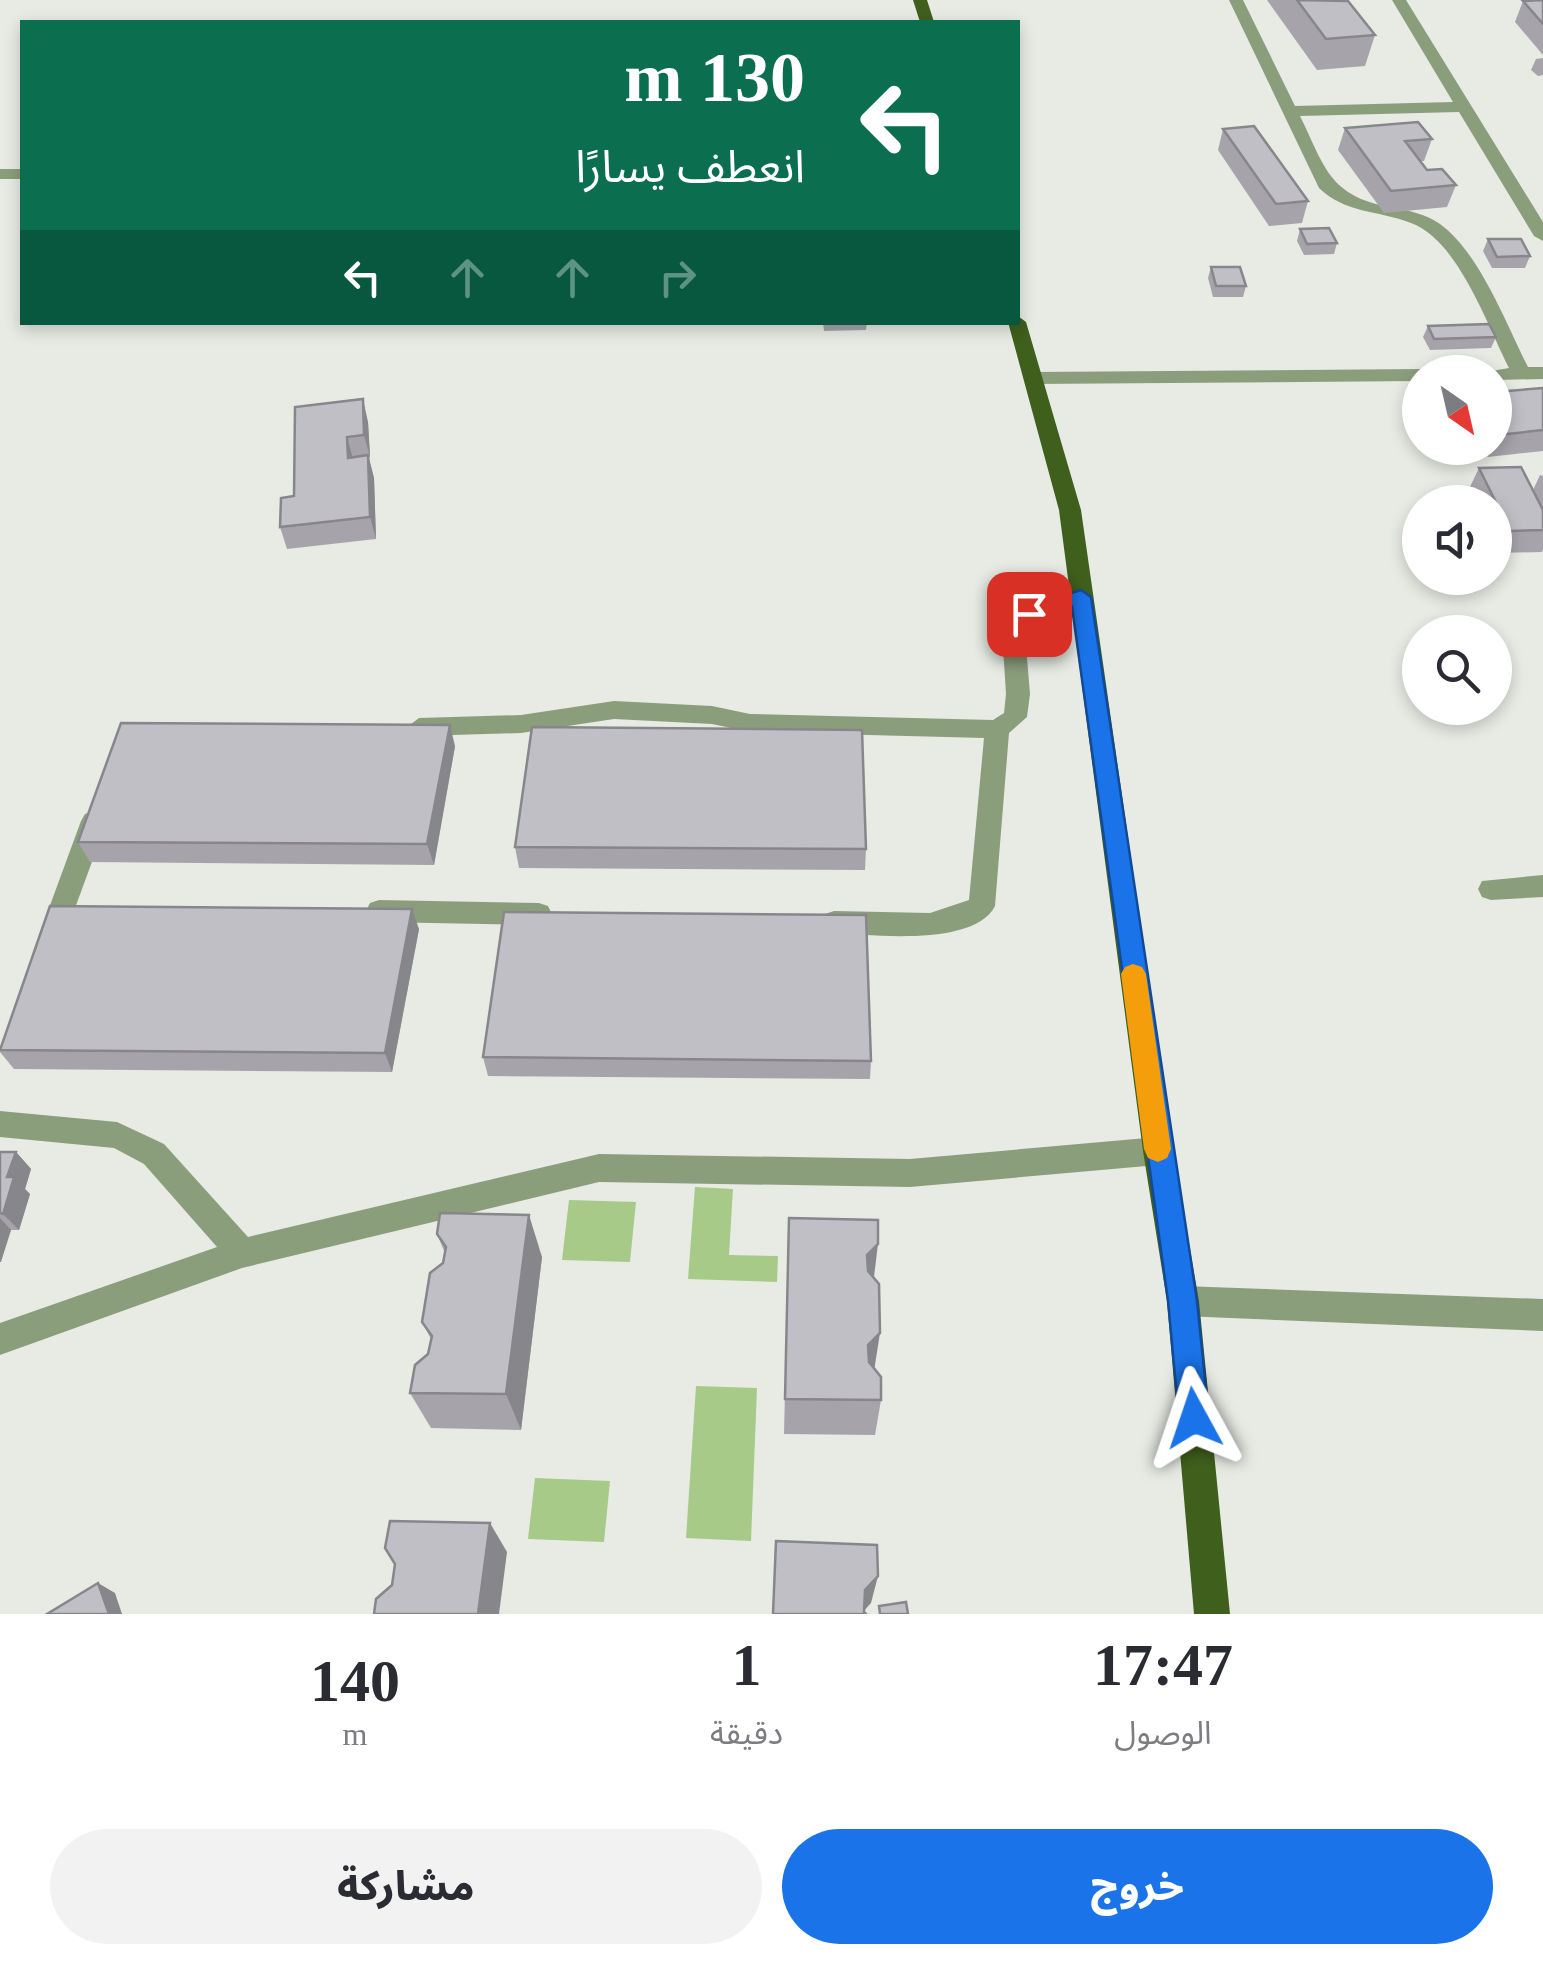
<!DOCTYPE html>
<html lang="ar">
<head>
<meta charset="utf-8">
<style>
  body { margin:0; font-family:"Times New Roman","Noto Sans Arabic",serif; background:#f2f2f3; color:#2b2b33; direction:rtl; height:100vh; display:flex; flex-direction:column; font-size:38px; white-space:nowrap }
  * { box-sizing:border-box; margin:0 }
  p { font-size:32px; color:#7c7c81 }
  .icon { flex:none; width:55px; height:55px; fill:none; stroke:currentColor; stroke-width:2; stroke-linecap:round; stroke-linejoin:round }
  .map { position:relative; height:1614px; overflow:hidden; direction:ltr }
  .drawer { display:flex; flex-direction:column; background:#fff; flex:1 }
  .drawer>* { flex:none }
  .banner { position:absolute; left:20px; top:20px; width:1000px; height:305px; border-radius:0px; box-shadow:0 5px 15px #0003; direction:rtl; background:#0b6e4f; color:#fff; overflow:hidden }
  .needle { width:65px; rotate:146deg }
  .controls { position:absolute; left:1402px; top:355px; display:grid; gap:20px }
  .controls a { display:grid; place-items:center; width:110px; height:110px; border-radius:50%; background:#fff; box-shadow:0 5px 15px #0003; font-size:50px }
  .pin { position:absolute; display:grid; place-items:center; width:85px; height:85px; color:#fff; margin:-42px; border-radius:20px; box-shadow:0 5px 15px #0006 }
  .me { position:absolute; width:110px; margin:-55px; rotate:355deg; stroke-linejoin:round; filter:drop-shadow(0 0 8px #0008) }
  .turn { display:flex; align-items:center; gap:35px; height:210px; padding:0 50px; font-size:45px }
  .turn .icon { width:130px; height:130px; stroke-width:2.5 }
  .turn b { display:block; font-size:70px; line-height:85px }
  .lanes { display:flex; align-items:center; height:95px; padding:0 50px; background:#0003; justify-content:center; gap:50px; direction:ltr }
  .lanes .off { opacity:.35 }
  .eta { display:flex; justify-content:space-evenly; align-items:center; height:170px; text-align:center }
  .eta b { font-size:60px; font-weight:800; line-height:70px }
  .primary-button { display:flex; gap:20px; margin-top:auto; padding:20px 50px }
  .primary-button a { flex:1; height:115px; border-radius:60px; background:#1a73e8; color:#fff; font-size:40px; font-weight:800; line-height:115px; text-align:center }
  .primary-button a+a { background:#f2f2f3; color:#2b2b33 }
  .map>svg:first-child { display:block }
  .green { fill:#a7ca88 }
  .lines { fill:none; stroke-linecap:round; stroke-linejoin:round }
  .minor { fill:#8b9e7c; fill-rule:evenodd }
  .major { fill:#3f5f1c; fill-rule:evenodd }
  .wall { fill:#a6a4aa }
  .shaded-wall { fill:#87868b }
  .building { fill:#c1bfc6; stroke:#87868b; stroke-width:2.5 }
  .route { fill:#1a73e8; stroke:#114b97; stroke-width:2.5 }
  .slow { fill:#f59e0b }
</style>
</head>
<body>
<div class="map">
<svg width="1543" height="1614" viewBox="0 0 1543 1614">
  <rect width="100%" height="100%" fill="#e7ebe4"/>
  <g class="green">
    <path d="M695,1187l38,2 -4,66 49,1 -1,26 -89,-3z"/>
    <path d="M569,1200l67,2 -6,60 -68,-2z"/>
    <path d="M696,1386l61,2 -6,153 -65,-3z"/>
    <path d="M535,1478l75,3 -6,61 -76,-3z"/>
  </g>
  <g class="lines">
    <g class="minor">
      <path d="M1229,0h14l52,106 158,-4 -61,-102h14l137,222v19l-9,-5 -75,-124 -159,4c25,51 29,80 90,91 17,3 36,7 50,17 40,29 66,100 88,143h15v12l-48,1v-8h-9l23,-4c-22,-43 -51,-128 -98,-145 -33,-13 -65,-9 -92,-35z"/>
      <rect x="0" y="169" width="22" height="10"/>
      <path d="M1420,369l8,3h-8v9l-386,3 -10,-6 10,-6z"/>
      <path d="M1081,589l11,8 -3,6 -52,17 -12,14 5,60 -3,23 -18,16 -14,173c-21,41 -123,29 -161,27l-9,-3 -4,-8 4,-8 9,-3 96,2 39,-13 15,-162 -234,-6 -38,-8 -98,-5 -93,14 -102,3 -12,-9 12,-9 102,-3 93,-14 98,5 38,8 243,6 11,-7 2,-19 -4,-62c18,-28 48,-34 79,-43z"/>
      <path d="M94,811l9,3 4,7 -43,117 -4,8 -9,3 -9,-3 -4,-8 43,-117 4,-7z"/>
      <path d="M1543,875v22l-52,3 -9,-3 -4,-8 4,-8z"/>
      <path d="M379,900l160,3 9,3 4,8 -4,8 -9,3 -160,-3 -9,-3 -4,-8 4,-8z"/>
      <path d="M0,1111l117,11 47,22 84,93 351,-83 311,5 248,-22 10,4 5,10 -5,10 -10,4 -248,22 -311,-5 -357,86 -242,87v-32l217,-76 -73,-83 -30,-16 -114,-11z"/>
      <path d="M1183,1286l360,13v32l-360,-15 -11,-4 -5,-11 5,-11z"/>
    </g>
    <g class="major">
      <path d="M913,0h14l7,22h-14z"/>
      <path d="M1018,316l8,6 55,188 92,641 26,150 31,313h-36l-27,-313 -24,-150 -84,-641 -51,-188h10z"/>
    </g>
  </g>
  <g class="wall">
    <path d="M1267,0h74l34,35 -10,31 -48,4z"/>
    <path d="M1543,0v55l-28,-33 8,-21z"/>
    <path d="M1543,58v17l-5,1 -7,-6 5,-11z"/>
    <path d="M1345,128l87,11 -8,22h-4l7,9 29,15 -9,22 -63,6 -46,-63z"/>
    <path d="M1223,129l85,72 -6,22 -33,3 -51,-76z"/>
    <path d="M1300,229l37,14 -3,11 -30,1 -7,-14z"/>
    <path d="M1488,239l42,17 -5,12h-33l-9,-17z"/>
    <path d="M1211,267l35,19 -3,11h-30l-5,-19z"/>
    <path d="M823,322h44l-1,8 -42,1z"/>
    <path d="M1428,326l68,11 -5,11 -61,2 -7,-13z"/>
    <path d="M1543,388v63l-55,6 -7,-9h14v-56z"/>
    <path d="M295,407l73,15 2,35 -1,1 5,20 2,61 -89,10 -7,-22 14,-31z"/>
    <path d="M1479,468l54,22 7,-15 3,1v73l-1,3 -43,1 -4,-7v-44h-21l-6,-11z"/>
    <path d="M455,746l-21,119 -344,-3 -12,-20z"/>
    <path d="M515,847l351,2 -1,21 -346,-2z"/>
    <path d="M419,929l-27,143 -378,-3 -14,-17v-5z"/>
    <path d="M483,1057l388,4 -1,18 -382,-3z"/>
    <path d="M0,1152h16l15,17 -6,20 5,5 -11,36h-8l-11,32z"/>
    <path d="M789,1218l85,60v91l7,31 -6,35 -91,-1z"/>
    <path d="M437,1234l105,23 -21,173 -90,-2 -21,-35 18,-39 3,-15 -9,-17 21,-59 2,-10z"/>
  </g>
  <g class="shaded-wall">
    <path d="M363,399l5,23 2,35 -6,-22z"/>
    <path d="M347,437l6,22 -5,-1z"/>
    <path d="M368,455l6,23 2,61 -6,-22z"/>
    <path d="M450,725l5,21 -21,119 -7,-21z"/>
    <path d="M412,909l7,20 -27,143 -7,-19z"/>
    <path d="M16,1152l15,17 -6,20 5,5 -11,36 -16,-16 4,-37z"/>
    <path d="M529,1215l13,42 -21,173 -15,-36z"/>
    <path d="M0,1218l11,12 -10,32h-1z"/>
    <path d="M878,1244l-5,41 -11,11 5,-41z"/>
    <path d="M880,1333l-6,38 -11,11 5,-37z"/>
    <path d="M490,1523l17,29 -8,62h-21z"/>
    <path d="M878,1576l-7,27 -10,11 4,-24z"/>
    <path d="M98,1583l17,10 7,21h-13z"/>
  </g>
  <g class="building">
    <path d="M1297,0l51,1 27,34 -49,4z"/>
    <path d="M1543,0v24l-20,-23z"/>
    <path d="M1418,122l14,17 -27,2 22,29 15,-1 14,16 -65,6 -46,-63z"/>
    <path d="M1254,126l54,75 -32,3 -53,-75z"/>
    <path d="M1329,228l8,15 -30,1 -7,-15z"/>
    <path d="M1488,239h33l9,17 -33,1z"/>
    <path d="M1211,267h29l6,19h-30z"/>
    <path d="M1489,324l7,13 -62,2 -6,-13z"/>
    <path d="M1543,388v42l-45,5 -3,-5v-38z"/>
    <path d="M363,399l1,36 -17,2 1,21 20,-3 2,62 -90,10 1,-29 13,-2 1,-89z"/>
    <path d="M1521,467l22,43v20l-33,1 -31,-63z"/>
    <path d="M121,723l329,2 -23,119 -349,-2z"/>
    <path d="M532,727l330,3 4,119 -351,-2z"/>
    <path d="M50,906l362,3 -27,144 -385,-3z"/>
    <path d="M504,912l362,3 5,146 -388,-4z"/>
    <path d="M0,1152h16l-9,25h7l-11,37 -3,-1z"/>
    <path d="M440,1213l89,2 -23,179 -96,-1 5,-28 13,-11 4,-18 -10,-14 8,-49 13,-10 3,-16 -9,-13z"/>
    <path d="M789,1218l89,2v24l-11,11 1,16 11,13 1,49 -12,12 1,17 12,15v23l-96,-1z"/>
    <path d="M390,1521l100,2 -12,91h-104l2,-15 16,-14 3,-21 -10,-16z"/>
    <path d="M776,1541l101,4 1,31 -13,14 -1,22 2,2h-93z"/>
    <path d="M98,1583l11,31h-62z"/>
    <path d="M906,1602l2,12h-28l-1,-8z"/>
  </g>
  <path class="route" d="M1081,590l10,7 106,704 12,117 -5,11 -10,4 -11,-4 -4,-11 -11,-117 -96,-694 -43,14 -10,-7 3,-5z"/>
  <path class="slow" d="M1133,964l9,3 4,7 25,175 -4,9 -9,4 -10,-4 -4,-9 -23,-175 4,-7z"/>
</svg>
<div class="controls">
<a><svg class="needle" viewBox="-14 -14 28 28"><path d="M0-13l5 13h-10z" fill="#e53935"/><path d="M0 13l5-13h-10z" fill="#7c7c81"/></svg></a>
<a><svg class="icon" aria-label="sound" viewBox="0 0 24 24"><path d="M4 9h4l5-4v14l-5-4H4zM17 9q2 3 0 6"/></svg></a>
<a><svg class="icon" aria-label="search" viewBox="0 0 24 24"><circle cx="10" cy="10" r="6"/><path d="M15 15l6 6"/></svg></a>
</div>
<div class="pin" style="left:1029px;top:614px;background:#d93025"><svg class="icon" aria-label="arrive" viewBox="0 0 24 24"><path d="M6 21V4h12l-3 4 3 4H6"/></svg></div>
<svg class="me" style="left:1194px;top:1418px" viewBox="-20 -20 40 40"><path d="M0-17L14 15 0 8-14 15z" fill="#1a73e8" stroke="#fff" stroke-width="4"/></svg>
<div class="banner">
<div class="turn"><svg class="icon" aria-label="left" viewBox="0 0 24 24"><path d="M17 20v-9H6M10 6l-5 5 5 5"/></svg><div><b>130 m</b>انعطف يسارًا</div></div>
<div class="lanes"><svg class="icon" aria-label="left" viewBox="0 0 24 24"><path d="M17 20v-9H6M10 6l-5 5 5 5"/></svg><svg class="icon off" aria-label="ahead" viewBox="0 0 24 24"><path d="M12 20V5M6 11l6-6 6 6"/></svg><svg class="icon off" aria-label="ahead" viewBox="0 0 24 24"><path d="M12 20V5M6 11l6-6 6 6"/></svg><svg class="icon off" aria-label="right" viewBox="0 0 24 24"><path d="M7 20v-9h11M14 6l5 5-5 5"/></svg></div>
</div>
</div>
<section class="drawer">
<div class="eta">
<div><b>17:47</b><p>الوصول</p></div>
<div><b>1</b><p>دقيقة</p></div>
<div><b>140</b><p>m</p></div>
</div>
<div class="primary-button"><a>خروج</a><a>مشاركة</a></div>
</section>
</body>
</html>
